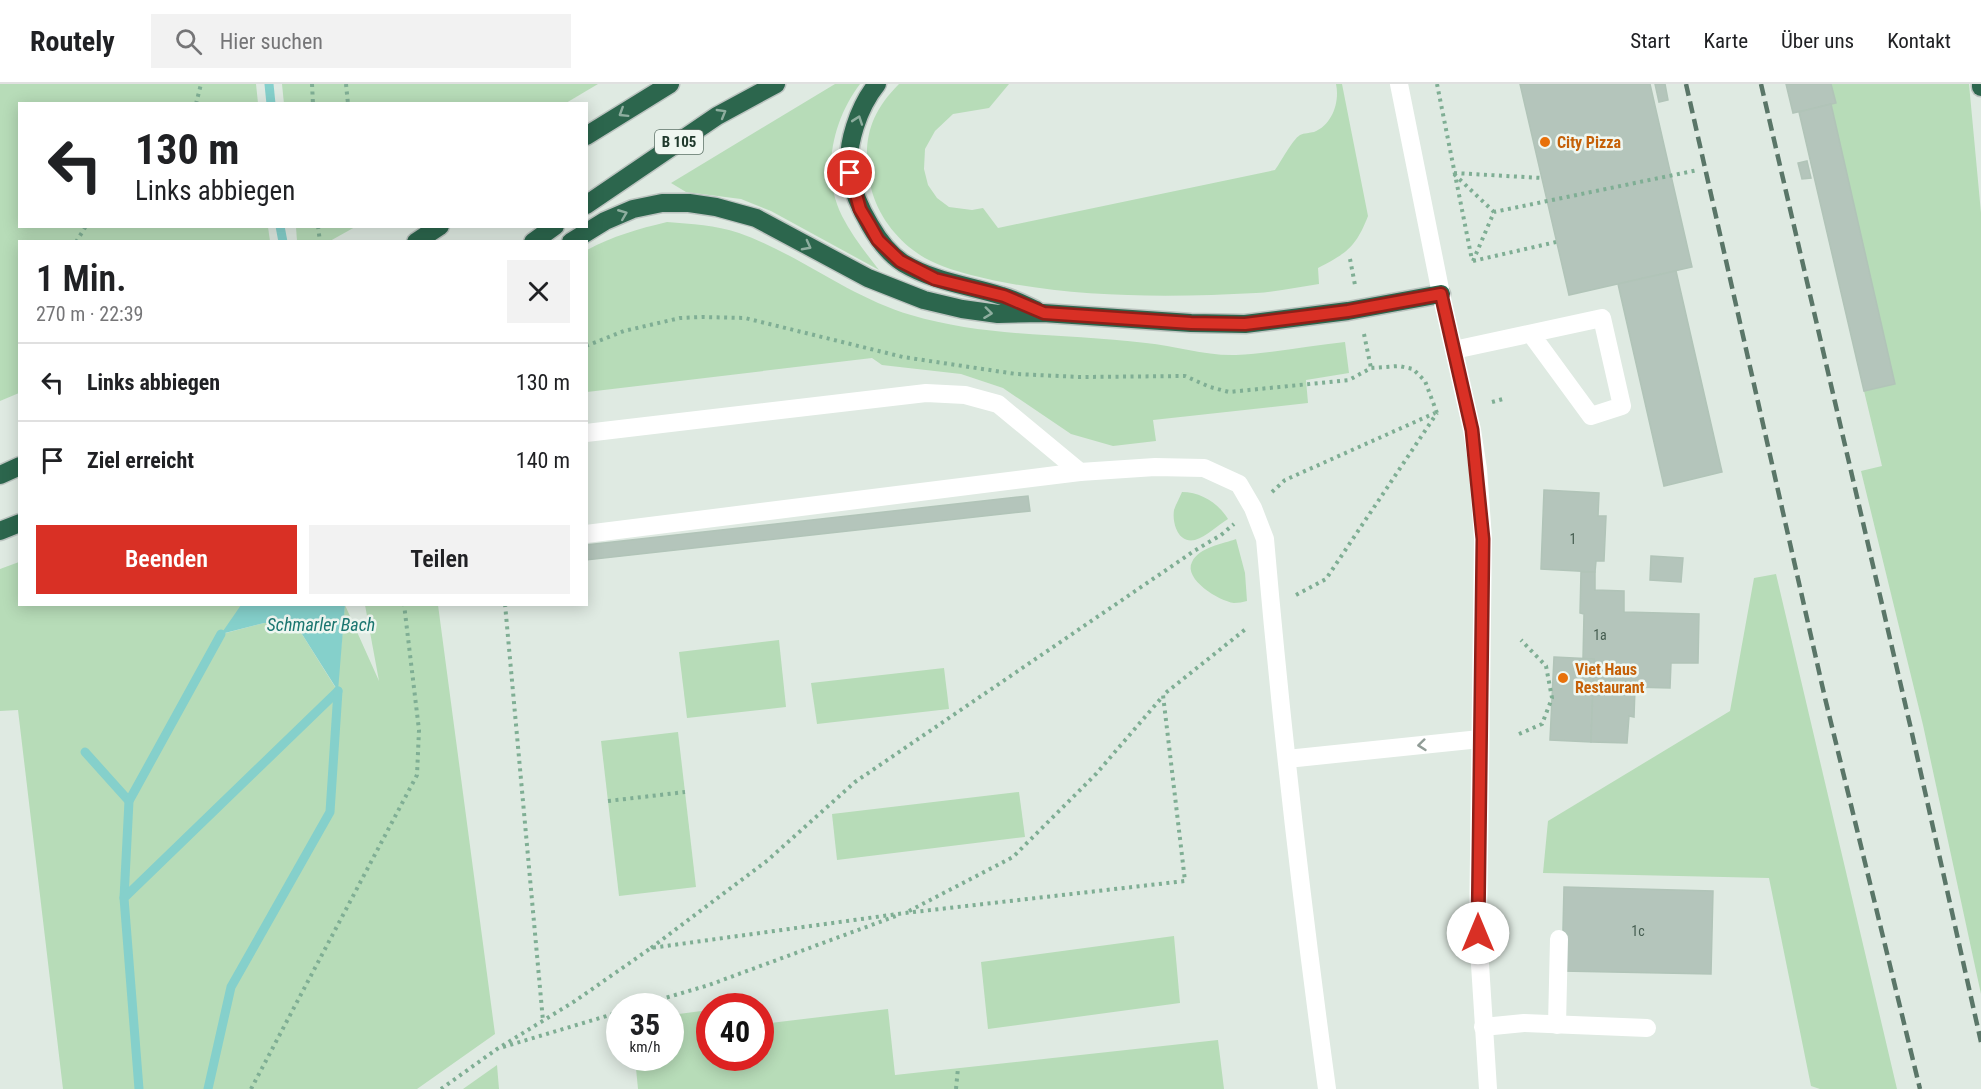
<!DOCTYPE html>
<html lang="de">
<head>
<meta charset="utf-8">
<style>
  body { margin:0; font-family:"Roboto Condensed",sans-serif; background:#f2f2f2; color:#202124; height:100vh; display:flex; flex-direction:column; font-size:22px; white-space:nowrap }
  * { box-sizing:border-box; margin:0 }
  p { font-size:20px; color:#757577 }
  .icon { flex:none; width:33px; height:33px; fill:none; stroke:currentColor; stroke-width:2; stroke-linecap:round; stroke-linejoin:round }
  .map { position:relative; flex:1; overflow:hidden }
  .drawer { position:absolute; left:18px; top:156px; width:570px; height:366px; display:flex; flex-direction:column; background:#fff; border-radius:0px; box-shadow:0 3px 15px #0003 }
  .drawer>* { flex:none }
  .top-card { position:absolute; left:18px; top:18px; width:570px; height:126px; border-radius:0px; box-shadow:0 3px 15px #0003; background:#fff; color:#202124; overflow:hidden }
  .speed { position:absolute; left:606px; top:909px; display:flex; gap:12px; font-size:30px; font-weight:700; text-align:center }
  .speed>* { display:grid; place-content:center; width:78px; height:78px; border-radius:50%; background:#fff; box-shadow:0 3px 15px #0003; line-height:1 }
  .speed small { font-size:15px; font-weight:400 }
  .speed .limit { border:9px solid #d22; background:#fff; color:#111 }
  .pin { position:absolute; display:grid; place-items:center; width:51px; height:51px; color:#fff; margin:-26px; border:3px solid #fff; border-radius:50%; box-shadow:0 2px 6px #0007 }
  .me { position:absolute; width:66px; margin:-33px; rotate:0deg; stroke-linejoin:round; filter:drop-shadow(0 0 4px #0008) }
  .turn { display:flex; align-items:center; gap:21px; height:126px; padding:0 18px; font-size:27px }
  .turn .icon { width:78px; height:78px; stroke-width:2.5 }
  .turn b { display:block; font-size:42px; line-height:51px }
  .round { display:grid; place-items:center; flex:none; width:63px; height:63px; border-radius:0px; background:#f2f2f2 }
  .head { display:flex; align-items:center; justify-content:space-between; height:102px; padding:0 18px }
  h1 { font-size:36px; font-weight:600; line-height:45px }
  .cta { display:flex; gap:12px; margin-top:auto; padding:12px 18px }
  .cta a { flex:1; height:69px; border-radius:0px; background:#d93025; color:#fff; font-size:24px; font-weight:600; line-height:69px; text-align:center }
  .cta a+a { background:#f2f2f2; color:#202124 }
  ul { padding:0; list-style:none }
  li { display:flex; align-items:center; gap:18px; height:78px; padding:0 18px; border-top:2px solid #e0e0e0 }
  li div { flex:1 }
  li b { display:block; font-size:22px }
  li em { font-style:normal }
  header { display:flex; align-items:center; gap:36px; box-sizing:border-box; height:84px; padding:0 30px; background:#fff; border-bottom:2px solid #e0e0e0 }
  header strong { font-size:28px }
  nav { display:flex; gap:33px; margin-inline-start:auto; font-size:21px }
  .search { width:420px; height:54px; background:#f2f2f2; display:flex; align-items:center; gap:15px; box-sizing:border-box; padding:0 21px; border-radius:0px; color:#757577; font-size:22px }
  .map>svg:first-child { display:block }
  .green { fill:#b7dcb8 }
  .water { fill:#85d0cb }
  .lines { fill:none; stroke-linecap:round; stroke-linejoin:round }
  .stream { stroke:#85d0cb; stroke-width:9 }
  .building { fill:#b4c5bb; stroke:#b1c4b8; stroke-width:1.5 }
  .highway-casing { stroke:#bcc4c0; stroke-width:21 }
  .path { stroke:#7fae94; stroke-width:4; stroke-dasharray:3 4.5; stroke-linecap:butt }
  .minor { stroke:#fff; stroke-width:18 }
  .highway { stroke:#2c664d; stroke-width:18 }
  .rail { stroke:#5a7668; stroke-width:4.5; stroke-dasharray:12 6; stroke-linecap:butt }
  .oneway { stroke:#8eae9f }
  .oneway2 { stroke:#909c96 }
  .route-casing { stroke:#8d1f18; stroke-width:15 }
  .route { stroke:#d93025; stroke-width:10 }
  .food-dot { fill:#e8710a; stroke:#eff7f1; stroke-width:2 }
  .labels { text-anchor:middle; stroke-width:5; stroke-linejoin:round; paint-order:stroke }
  .number-label { font-size:14px; fill:#455d50 }
  .shield { fill:#eff7f1; stroke:#5e7368; stroke-width:1.5 }
  .shield-label { font-size:15px; font-weight:bold; fill:#203a2d }
  .food-label { font-size:16px; font-weight:bold; fill:#c56008; stroke:#eff7f1; text-anchor:start }
  .water-label { font-size:18px; font-style:italic; fill:#1a7670; stroke:#eff7f1 }
</style>
</head>
<body>
<header>
<strong>Routely</strong>
<div class="search"><svg class="icon" aria-label="search" viewBox="0 0 24 24"><circle cx="10" cy="10" r="6"/><path d="M15 15l6 6"/></svg>Hier suchen</div>
<nav><a>Start</a><a>Karte</a><a>Über uns</a><a>Kontakt</a></nav>
</header>
<div class="map">
<svg width="1981" height="1005" viewBox="0 0 1981 1005">
  <rect width="100%" height="100%" fill="#dfeae2"/>
  <g class="green">
    <path d="M0,0h256l2,19 -238,1v122l248,1 2,14 -250,1 -1,151 -19,8z"/>
    <path d="M282,0h316l-32,19 -282,1z"/>
    <path d="M835,0h25c-28,37 -39,90 -18,132 10,20 24,37 37,54l-108,-59 -30,-12 -55,-7 -15,-9z"/>
    <path d="M899,0h110l-20,24 -36,6 -18,17 -10,18 -1,20 4,16 9,13 12,9 23,3 11,-2 15,20 277,-58c6,-8 17,-30 25,-35 4,-2 10,-2 14,-3 18,-7 26,-30 22,-48h6l26,132c-12,31 -21,37 -50,52l1,16c-21,3 -42,8 -63,9 -92,5 -196,5 -285,-18 -19,-5 -42,-12 -58,-25 -21,-16 -38,-40 -43,-67 -8,-41 -1,-69 29,-99z"/>
    <path d="M1831,0h138l12,129v781l-58,-269 -62,-254 21,-5 -18,-75 31,-7 -64,-280 5,-1z"/>
    <path d="M667,138c25,2 48,3 72,11 60,21 110,64 172,82 76,23 157,18 235,28 29,3 60,13 90,12 36,-2 73,-9 109,-13l4,31 -43,7 2,23 -155,17 3,21 -43,5 -42,-12 -68,-46 -42,-14 -79,-9 -10,-7 -285,34v-142c26,-14 51,-21 80,-28z"/>
    <path d="M296,143v-1l59,1 -25,14h-33z"/>
    <path d="M1182,408c19,0 36,11 46,27 -10,6 -21,17 -33,21 -17,4 -23,-17 -21,-30 2,-6 6,-13 8,-18z"/>
    <path d="M1236,455l9,34 2,28c-4,1 -9,2 -13,2 -15,-2 -51,-24 -42,-41 7,-15 31,-18 44,-23z"/>
    <path d="M19,478l1,42 223,1 -21,29 42,-11h31l42,67 8,-85 34,76 -14,-76h73l57,429 -78,55h-354l-45,-379 -18,1v-142z"/>
    <path d="M1776,490l121,515h-77l-9,-3 -42,-208 -226,-5 5,-52 182,-110 24,-133z"/>
    <path d="M779,556l7,67 -99,11 -8,-66z"/>
    <path d="M944,584l5,41 -132,15 -6,-41z"/>
    <path d="M678,648l18,155 -77,9 -18,-155z"/>
    <path d="M1019,708l6,45 -188,23 -5,-46z"/>
    <path d="M1174,852l6,67 -192,26 -7,-67z"/>
    <path d="M888,925l7,66 323,-35 6,49h-586l-3,-31h35l1,-43 38,-5 1,48h50l1,-34z"/>
    <path d="M497,981l2,24h-36z"/>
  </g>
  <path class="water" d="M241,521h104l-7,86 -43,-68h-31l-43,11z"/>
  <g class="lines">
    <g class="stream">
      <path d="M269,0l2,20"/>
      <path d="M280,142l3,16"/>
      <path d="M85,668l44,49"/>
      <path d="M124,814l5,-97 92,-167"/>
      <path d="M139,1005l-15,-191 214,-207"/>
      <path d="M208,1005l23,-102 99,-175 8,-121"/>
    </g>
  </g>
  <g class="building">
    <path d="M1520,0h130l42,183 -123,28z"/>
    <path d="M1655,0h10l3,16 -9,2z"/>
    <path d="M1786,0h45l5,19 -43,10z"/>
    <path d="M1831,20l64,280 -31,7 -65,-279z"/>
    <path d="M1807,77l4,17 -9,1 -4,-16z"/>
    <path d="M1676,187l46,201 -58,14 -46,-202z"/>
    <path d="M1544,406l55,3 -1,23h8l-2,45h-8l-1,11 -54,-3z"/>
    <path d="M1028,412l2,15 -444,49v-15z"/>
    <path d="M1651,472l32,2 -2,24 -31,-2z"/>
    <path d="M1581,488h14v18l29,1v21l75,2 -1,49h-27l-1,25 -77,-2 1,-27h-11l1,-45 -4,-1z"/>
    <path d="M1554,573l40,2 -3,83 -41,-2z"/>
    <path d="M1593,602l42,2 -1,29 -5,-1 -2,27 -36,-1z"/>
    <path d="M1564,803l149,4 -2,83 -149,-3z"/>
  </g>
  <g class="lines">
    <g class="highway-casing">
      <g id="highway">
        <path d="M877,0c-18,22 -32,62 -27,90 3,18 11,36 20,51 8,14 19,29 33,38 32,19 64,22 99,33 12,3 23,9 34,14"/>
        <path d="M1981,0v3"/>
        <path d="M586,52l84,-52"/>
        <path d="M586,121l131,-89 59,-32"/>
        <path d="M416,158l24,-16"/>
        <path d="M533,158l22,-16"/>
        <path d="M571,158l34,-21 28,-12 29,-6h27l27,4 40,11 112,60 56,22 38,9 36,5 45,-1 148,10 54,1 103,-13 93,-17"/>
        <path d="M0,391l20,-9"/>
        <path d="M0,447l20,-8"/>
      </g>
    </g>
    <g class="path">
      <path d="M312,0l1,20"/>
      <path d="M346,0l2,20"/>
      <path d="M1437,0l35,176"/>
      <path d="M196,20l5,-20"/>
      <path d="M1454,89l88,5"/>
      <path d="M1454,90l40,38"/>
      <path d="M318,142l2,16"/>
      <path d="M76,158l10,-16"/>
      <path d="M1350,175l5,26"/>
      <path d="M1473,177l21,-49 204,-42"/>
      <path d="M1473,177l83,-19"/>
      <path d="M1364,250l7,34"/>
      <path d="M586,262l38,-15 56,-13 22,-1 43,1 158,39 113,17 64,3 105,-1 25,11 19,5 120,-12 22,-12 28,-2 14,3 12,12 12,32"/>
      <path d="M1492,318l11,-3"/>
      <path d="M1272,408l13,-12 150,-67"/>
      <path d="M1296,511l30,-16 111,-166"/>
      <path d="M505,520l38,417"/>
      <path d="M1519,650l23,-10 10,-26 -6,-32 -25,-26"/>
      <path d="M608,717l77,-9"/>
      <path d="M909,827l104,-54 83,-83 67,-78"/>
      <path d="M651,864l117,-88 87,-78 339,-231 27,-16 13,-11"/>
      <path d="M638,922l71,-21 187,-69"/>
      <path d="M503,963l117,-35"/>
      <path d="M251,1005l166,-314 2,-45 -15,-126"/>
      <path d="M441,1005l56,-40 78,-48 76,-53 254,-35 280,-32 -22,-186 84,-67"/>
      <path d="M956,1005l2,-21"/>
    </g>
    <g class="minor">
      <path d="M1399,0l42,210 31,136 6,39 5,70 -5,394 10,156"/>
      <path d="M1454,266l148,-32 20,88 -31,10 -60,-82"/>
      <path d="M586,349l340,-40 39,2 33,9 82,68"/>
      <path d="M586,450l494,-62 75,-5 49,1 35,16 14,24 12,31c16,184 37,367 62,550"/>
      <path d="M1287,675l193,-20"/>
      <path d="M1557,941l2,-86"/>
      <path d="M1483,943l41,-4 123,5"/>
    </g>
    <use href="#highway" class="highway"/>
    <g class="rail">
      <path d="M1686,0l139,614 95,391"/>
      <path d="M1761,0l150,645 70,313"/>
    </g>
  </g>
  <defs><path id="oneway-chevron" d="M-2-3.5L2.5 0L-2 3.5" fill="none" stroke-width="1.6" stroke-linecap="round" stroke-linejoin="round" transform="scale(1.5)"/></defs>
  <g class="oneway">
    <use href="#oneway-chevron" transform="translate(623 29) rotate(148)"/>
    <use href="#oneway-chevron" transform="translate(722 29) rotate(-30)"/>
    <use href="#oneway-chevron" transform="translate(858 36) rotate(-71)"/>
    <use href="#oneway-chevron" transform="translate(623 130) rotate(-22)"/>
    <use href="#oneway-chevron" transform="translate(807 162) rotate(28)"/>
    <use href="#oneway-chevron" transform="translate(988 229) rotate(7)"/>
  </g>
  <use class="oneway2" href="#oneway-chevron" transform="translate(1422 661) rotate(174)"/>
  <g class="lines">
    <g class="route-casing">
      <path id="route" d="M850,89l10,36 9,15 9,16 22,21 35,18 69,17 40,17 147,10 54,1 103,-13 93,-17 31,136 11,109 -5,394"/>
    </g>
    <use href="#route" class="route"/>
  </g>
  <g class="food-dot">
    <circle cx="1545" cy="58" r="6"/>
    <circle cx="1563" cy="594" r="6"/>
  </g>
  <g class="labels">
    <g class="number-label">
      <text x="1573" y="460">1</text>
      <text x="1600" y="556">1a</text>
      <text x="1638" y="852">1c</text>
    </g>
    <rect class="shield" x="655" y="46" width="48" height="24" rx="4.5"/>
    <g class="shield-label">
      <text x="679" y="63">B 105</text>
    </g>
    <g class="food-label">
      <text x="1557" y="64">City Pizza</text>
      <text x="1575" y="591">Viet Haus<tspan x="1575" dy="18">Restaurant</tspan></text>
    </g>
    <g class="water-label">
      <text x="321" y="547">Schmarler Bach</text>
    </g>
  </g>
</svg>
<div class="speed"><div>35<small>km/h</small></div><div class="limit">40</div></div>
<div class="pin" style="left:850px;top:89px;background:#d93025"><svg class="icon" aria-label="arrive" viewBox="0 0 24 24"><path d="M6 21V4h12l-3 4 3 4H6"/></svg></div>
<svg class="me" style="left:1478px;top:849px" viewBox="-20 -20 40 40"><circle r="19" fill="#fff"/><path d="M0-13L10 11 0 6-10 11z" fill="#d93025"/></svg>
<div class="top-card">
<div class="turn"><svg class="icon" aria-label="left" viewBox="0 0 24 24"><path d="M17 20v-9H6M10 6l-5 5 5 5"/></svg><div><b>130 m</b>Links abbiegen</div></div>
</div>
<section class="drawer">
<div class="head"><div><h1>1 Min.</h1><p>270 m · 22:39</p></div><a class="round"><svg class="icon" aria-label="close" viewBox="0 0 24 24"><path d="M6 6l12 12M18 6L6 18"/></svg></a></div>
<ul>
<li><svg class="icon" aria-label="left" viewBox="0 0 24 24"><path d="M17 20v-9H6M10 6l-5 5 5 5"/></svg><div><b>Links abbiegen</b></div><em>130 m</em></li>
<li><svg class="icon" aria-label="arrive" viewBox="0 0 24 24"><path d="M6 21V4h12l-3 4 3 4H6"/></svg><div><b>Ziel erreicht</b></div><em>140 m</em></li>
</ul>
<div class="cta"><a>Beenden</a><a>Teilen</a></div>
</section>
</div>
</body>
</html>
